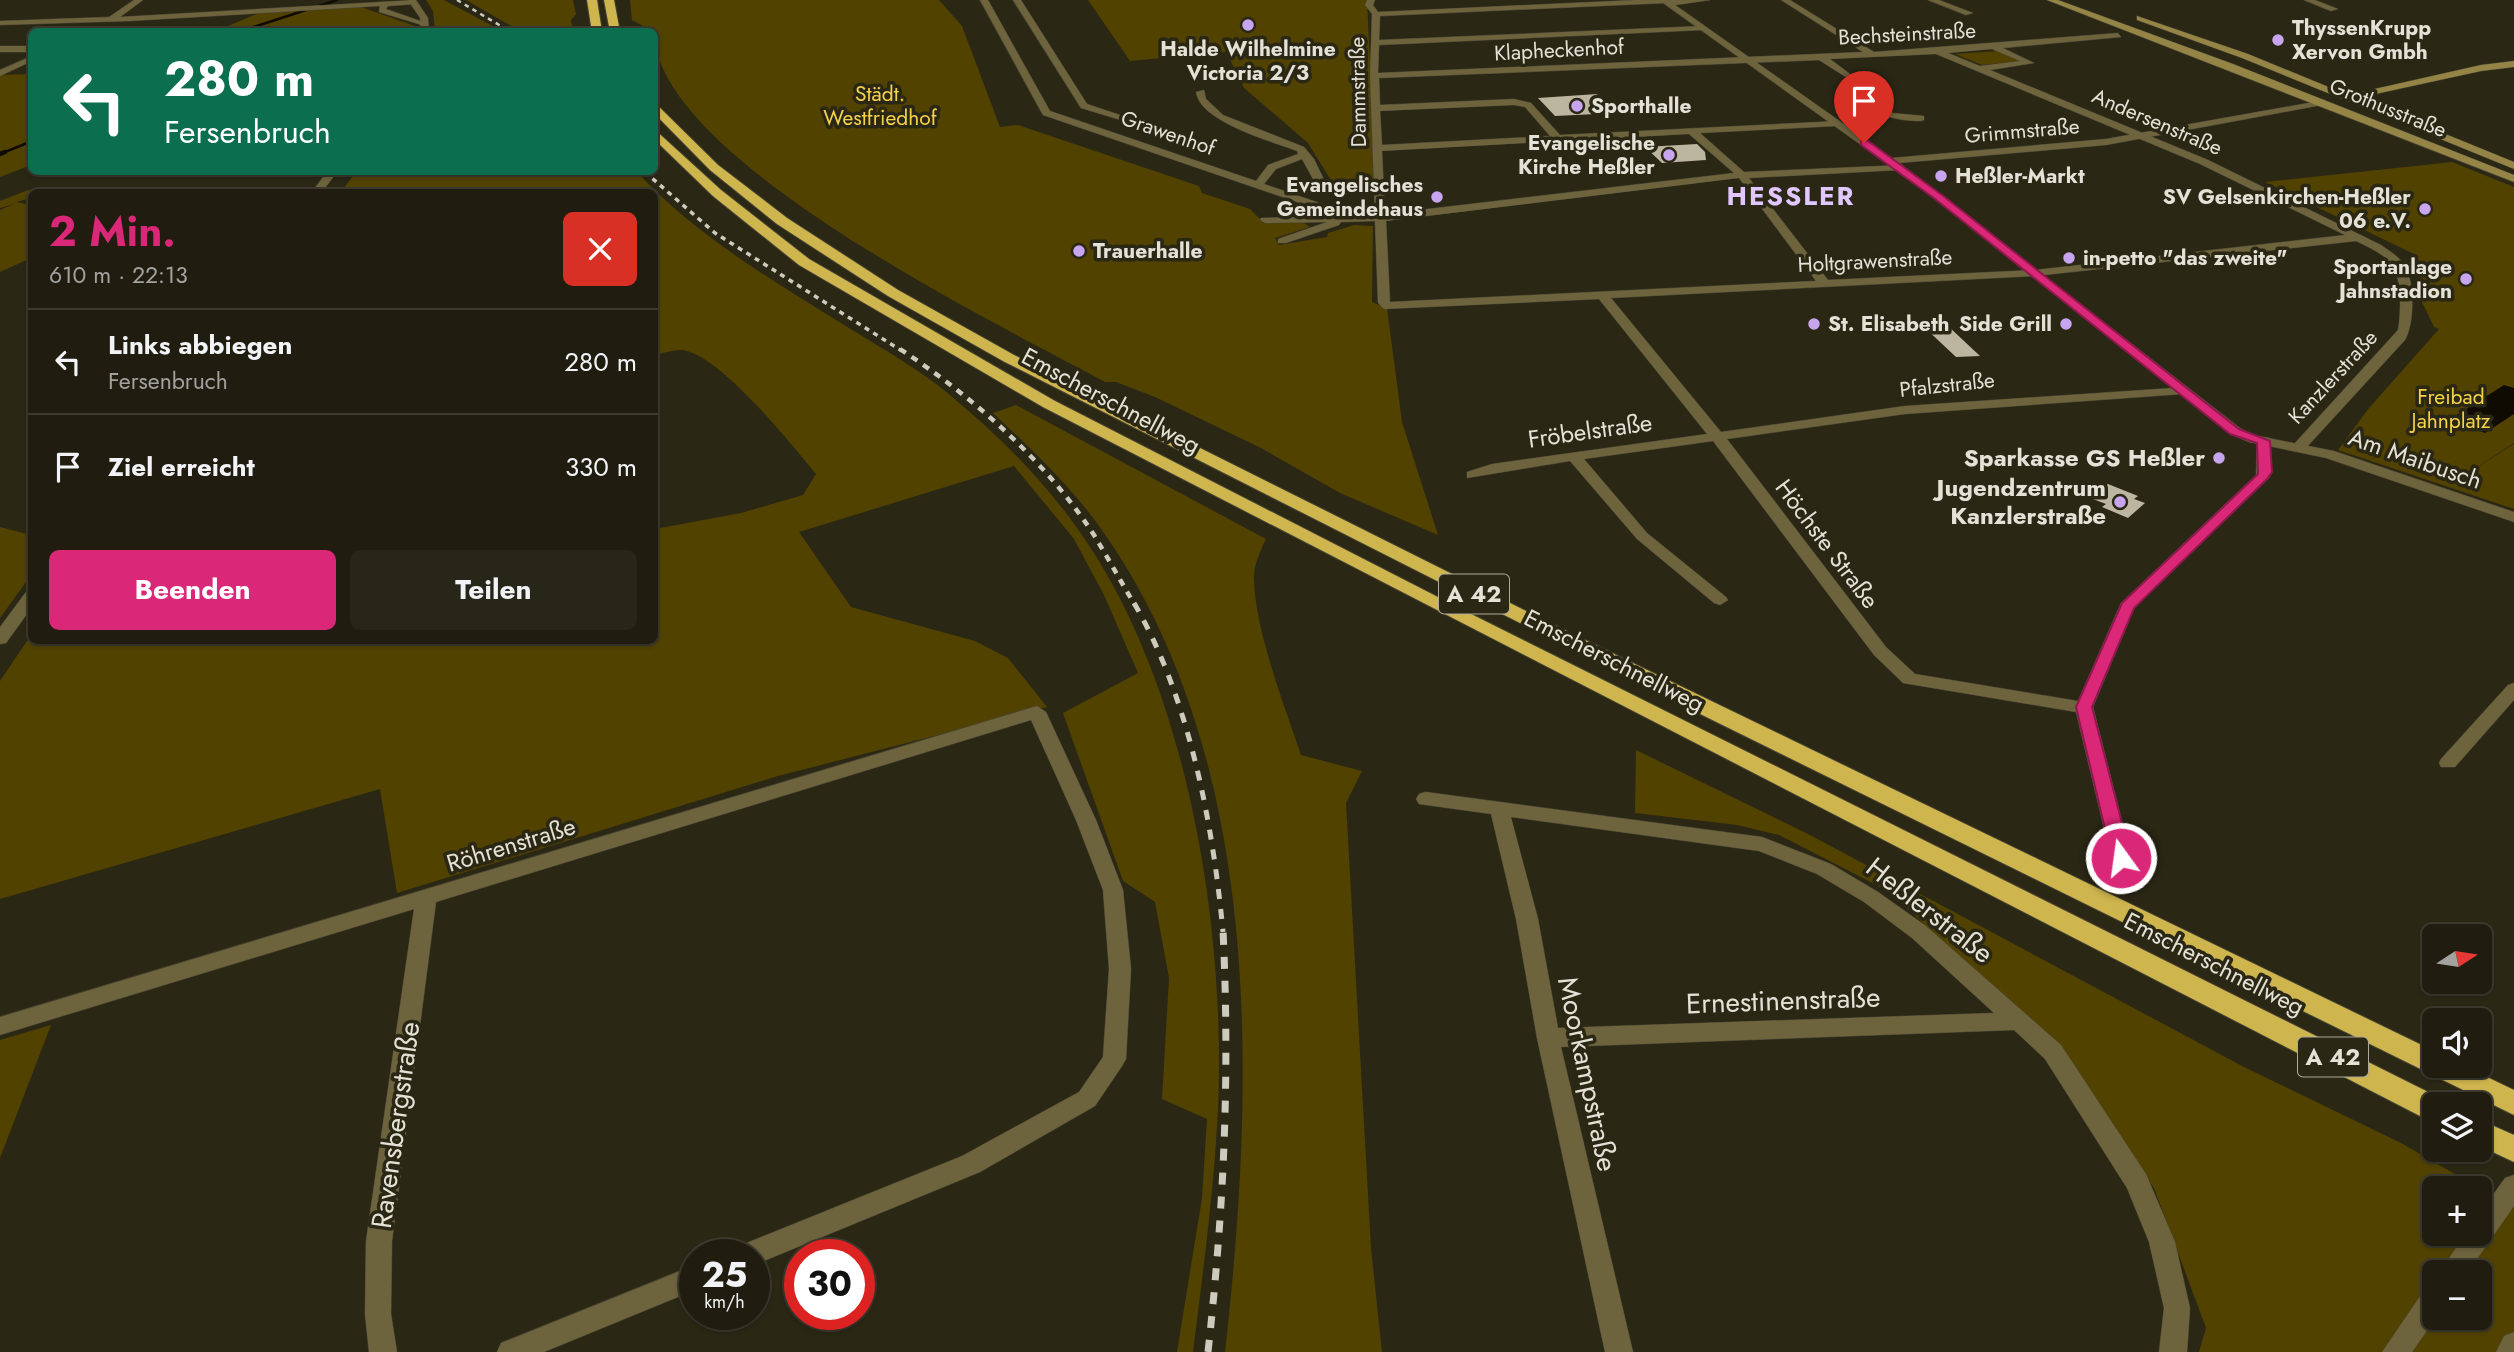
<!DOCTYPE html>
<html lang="de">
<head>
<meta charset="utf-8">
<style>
  body { margin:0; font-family:Jost,sans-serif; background:#282619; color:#f1f3f6; height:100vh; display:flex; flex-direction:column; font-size:26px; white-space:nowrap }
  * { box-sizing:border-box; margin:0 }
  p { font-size:23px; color:#a2a29f }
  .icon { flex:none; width:38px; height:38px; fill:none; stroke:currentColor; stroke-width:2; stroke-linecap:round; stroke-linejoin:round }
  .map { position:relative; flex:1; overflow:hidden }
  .drawer { position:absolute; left:28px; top:189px; width:630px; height:455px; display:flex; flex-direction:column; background:#201d10; border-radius:10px; box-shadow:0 2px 5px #0004,0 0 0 2px #3d3b30 }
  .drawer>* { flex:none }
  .top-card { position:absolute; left:28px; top:28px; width:630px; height:147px; border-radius:10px; box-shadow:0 2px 5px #0004,0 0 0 2px #3d3b30; background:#0b6e4f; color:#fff; overflow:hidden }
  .needle { width:46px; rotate:78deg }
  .buttons { position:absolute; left:2422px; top:924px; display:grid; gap:14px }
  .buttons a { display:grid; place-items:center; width:70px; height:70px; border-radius:10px; background:#201d10; box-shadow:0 2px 5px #0004,0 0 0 2px #3d3b30; font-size:35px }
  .speed { position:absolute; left:679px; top:1239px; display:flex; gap:14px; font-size:35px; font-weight:700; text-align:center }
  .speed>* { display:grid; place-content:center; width:91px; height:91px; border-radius:50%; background:#201d10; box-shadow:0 2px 5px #0004,0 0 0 2px #3d3b30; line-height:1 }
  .speed small { font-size:18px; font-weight:400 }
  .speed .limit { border:10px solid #d22; background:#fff; color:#111 }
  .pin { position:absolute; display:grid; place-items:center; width:60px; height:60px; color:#fff; margin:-72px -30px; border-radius:50% 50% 50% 0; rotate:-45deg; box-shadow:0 0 7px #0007 }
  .pin .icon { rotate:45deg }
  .me { position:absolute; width:77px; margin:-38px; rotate:346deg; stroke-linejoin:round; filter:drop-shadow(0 0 5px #0008) }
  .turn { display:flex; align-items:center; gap:24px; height:147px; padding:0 21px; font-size:32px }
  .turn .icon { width:91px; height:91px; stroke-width:2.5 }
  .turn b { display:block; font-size:49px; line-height:60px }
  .round { display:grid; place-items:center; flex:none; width:74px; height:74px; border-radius:10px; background:#282619 }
  .headline { display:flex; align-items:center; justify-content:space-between; height:119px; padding:0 21px }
  h1 { font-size:42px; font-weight:700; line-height:52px; color:#db2777 }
  .primary-button { display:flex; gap:14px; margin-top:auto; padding:14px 21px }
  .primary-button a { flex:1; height:80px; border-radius:10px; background:#db2777; color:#fff; font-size:28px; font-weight:700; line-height:80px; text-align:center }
  .primary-button a+a { background:#282619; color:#f1f3f6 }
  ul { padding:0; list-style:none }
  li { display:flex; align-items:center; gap:21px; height:105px; padding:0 21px; border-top:2px solid #3d3b30 }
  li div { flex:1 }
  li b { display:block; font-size:26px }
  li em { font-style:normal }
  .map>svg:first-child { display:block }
  .green { fill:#514200; fill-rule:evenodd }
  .water { fill:#0f0b02 }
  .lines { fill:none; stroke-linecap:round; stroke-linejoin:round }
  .stream-far1 { stroke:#0f0b02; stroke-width:2.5 }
  .stream { stroke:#0f0b02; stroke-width:4.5 }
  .building { fill:#bcb6a1 }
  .minor-casing { stroke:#494534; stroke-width:1 }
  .tertiary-casing { stroke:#494534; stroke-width:1 }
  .secondary-casing { stroke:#494534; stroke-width:1 }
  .motorway-casing { stroke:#494534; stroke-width:2 }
  .minor { fill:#6d633d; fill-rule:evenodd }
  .tertiary { fill:#6d633d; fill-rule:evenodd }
  .secondary { fill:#948445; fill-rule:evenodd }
  .motorway { fill:#cfb54e; fill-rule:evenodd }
  .rail-far4 { stroke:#cdcbbe; stroke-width:2.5; stroke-dasharray:4.5 4.5; stroke-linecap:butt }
  .rail-far3 { stroke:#cdcbbe; stroke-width:3.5; stroke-dasharray:5 5; stroke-linecap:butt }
  .rail-far2 { stroke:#cdcbbe; stroke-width:4.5; stroke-dasharray:7 7; stroke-linecap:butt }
  .rail-far1 { stroke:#cdcbbe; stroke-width:5; stroke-dasharray:10 10; stroke-linecap:butt }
  .rail { stroke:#cdcbbe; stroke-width:7; stroke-dasharray:12 12; stroke-linecap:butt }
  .route { fill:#db2777; stroke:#8e194d; stroke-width:2 }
  .poi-dot { fill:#c8a6ef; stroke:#2b2715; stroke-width:2.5 }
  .labels { text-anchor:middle; stroke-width:7; stroke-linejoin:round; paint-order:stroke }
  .far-poi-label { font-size:21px; font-weight:bold; fill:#e4e2d6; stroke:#2b2715; text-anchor:start }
  .far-street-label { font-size:21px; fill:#e4e2d6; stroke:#2b2715 }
  .far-park-label { font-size:21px; fill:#f5d349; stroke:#2b2715 }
  .shield { fill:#2b2715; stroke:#acaa9c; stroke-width:2 }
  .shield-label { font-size:23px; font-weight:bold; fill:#e4e2d6 }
  .street-label { font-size:24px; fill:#e4e2d6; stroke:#2b2715 }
  .poi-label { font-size:24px; font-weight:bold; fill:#e4e2d6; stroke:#2b2715; text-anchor:end }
  .far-district-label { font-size:26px; font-weight:bold; letter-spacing:2px; fill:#e0c7ff; stroke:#2b2715 }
  .near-street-label { font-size:28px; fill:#e4e2d6; stroke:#2b2715 }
</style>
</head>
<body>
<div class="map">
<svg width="2514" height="1352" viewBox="0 0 2514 1352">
  <rect width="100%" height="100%" fill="#2b2715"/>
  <g class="green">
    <path d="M426,0h18l58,31h-67l-2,-20z"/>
    <path d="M466,0h107l3,14 -5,6 1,6 6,5h-58z"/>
    <path d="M630,0h309l23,26 38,101 18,-2 181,61 3,7 48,16 14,14h40l6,4 -35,11 4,7 48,-8 1,-4 26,-8 19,1 -1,76 15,6 15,114 36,113 -98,-42 -79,-45 -106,-51 -39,-15h-11c-102,-56 -450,-223 -451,-350l-22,-12z"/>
    <path d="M1088,0h279l9,188 -41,-1 -27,-44 -64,-55 -18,-36 -96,9z"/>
    <path d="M361,7l54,19 1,5 -202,1 45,-19z"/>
    <path d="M1997,51l23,10 -38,4 -27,-11z"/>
    <path d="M31,74v91l-31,12v-102z"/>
    <path d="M2452,162l62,25v256l-52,34 52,-33v65l-176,-59 31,-42 70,-79 -5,-2 -12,-25 -6,-47 -151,-73z"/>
    <path d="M356,172h281c59,64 138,110 212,156 34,21 70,41 101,67 50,42 95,86 132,140 106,152 144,393 136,575 -4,81 -15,162 -25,242h-16l25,-154 5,-79 -45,-20 7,-121 -14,-76 -32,-21 -60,-168 75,-40 -34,-78 -30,-56 -60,-73 -215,66 52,75 124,34 33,17 39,49 -269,69 -381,117 -17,-104 -380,110v-218l31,-46 1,5h622l1,-111 86,-16 62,-18 13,-21c-24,-29 -98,-122 -135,-124 -8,0 -18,3 -26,5l-1,-163h-313z"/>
    <path d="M109,187l31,5h-108l-1,6 -15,4 15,3v53l-31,14v-62l14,-6 -14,4v-7l28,-11 17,2z"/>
    <path d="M1016,405l250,134c-6,13 -13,27 -12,42 2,52 30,123 47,174l61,16 -16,32 25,445 11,104h-157c30,-267 40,-588 -121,-819 -31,-45 -71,-82 -111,-120z"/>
    <path d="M0,527l31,8v40l-31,43z"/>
    <path d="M1636,750l174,85 434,232 157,76 113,65v144h-315l7,-24 -52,-140 -95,-141 -171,-156 -109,-56 -42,-10 -102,-12zM2434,1188h46v46h-46zM2434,1272h46v46h-46z"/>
    <path d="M51,1025l-51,133v-118z"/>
  </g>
  <path class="water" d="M2504,385l10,3v26l-29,19 -36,-13z"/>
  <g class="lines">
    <g class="stream-far1">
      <path d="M238,32l99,-32"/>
      <path d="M0,154l32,-13"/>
    </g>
    <path class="stream" d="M0,154l5,-2"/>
  </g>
  <g class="building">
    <path d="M1597,94l20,19 -62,3 -17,-18z"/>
    <path d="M1697,144l8,8 1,8 -44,3 -17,-16z"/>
    <path d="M1948,326l32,30 -24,1 -32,-30z"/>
    <path d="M2108,484l30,12 -4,3 11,4 -17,15 -26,-11 4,-3 -16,-6z"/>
  </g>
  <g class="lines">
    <g class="minor-casing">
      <g id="minor">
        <path d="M134,0h9l-23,17 295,-17 2,4 -29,2 -2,3 43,15 -4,2 -46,-14 1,-6 -250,15 -130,4v-4l109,-4z"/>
        <path d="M980,0h8l62,111 206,70 12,-16 30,-11 -1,-3c-26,-10 -97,-29 -101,-59l8,-2 2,9 17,16 81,32 10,12 14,29 -9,2 -17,-31 -26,10 -12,15 67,23 8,8h36l-5,-139 2,-62 -7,-9 2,-5h8l-2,5 5,7 258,-12h74l-41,6 -3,-3 -286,13 -1,24 324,-14 4,2 -4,2 -324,15 -1,28 485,-21 -82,-52h9l84,52 244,-19 3,4 -118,11 31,15 -44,7 218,90 173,85c7,5 17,11 22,18 12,15 12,60 2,77l-100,109h-10v-6l103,-113c3,-16 4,-51 -6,-65 -7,-11 -24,-18 -36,-24l-321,35 -424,22 110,134 184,-26 283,-19v6l-5,1 -278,20 -178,25 159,208 29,27 163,27 43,-98 135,-128 1,-34 7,-4 5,1 1,39 -136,131 -41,99 38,150 -3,5h-14l-3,-5 -35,-145 -173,-29 -29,-28 -161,-214 -129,18 63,74 79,64 2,3 -8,5 -6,-2 -77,-64 -67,-78 -103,17v-6l25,-8 215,-30 -108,-135 -215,10 -6,-6 -3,-82 -34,1 -2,3 -53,18h-8v-4l49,-17 -62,1 -5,-3 1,-2 66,-2 -4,-5 -280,-96zM1992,49l28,12 -40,5 -32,-13zM1936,54l264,110 145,71 -310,35 -207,10 -79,-102 150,-8 4,-1v-4l-159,7 -44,-39 136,-7 5,-3 -2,-2 -279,14 -29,-32 -17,-4 -134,6 -1,-27 440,-18 30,19 -7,5 -2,6c23,21 50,31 81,31l3,-1v-4l-32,-3 -43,-24 9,-9 -28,-21zM1514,105l11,2 25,29 -168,9 -2,-34zM1689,134l45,39 -349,41 -3,-63zM1739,178l77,103 -426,21 -4,-81z"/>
        <path d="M1013,0h8l66,104 63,21v4l-69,-21z"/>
        <path d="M1928,0h11l34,13 -7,2z"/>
        <path d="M2304,0h11l23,9 -7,2z"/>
        <rect x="0" y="46" width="32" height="6"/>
        <path d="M32,56v5l-32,15v-6z"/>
        <path d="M2514,683v17l-59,67h-14l-2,-4 2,-4 67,-74z"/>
        <path d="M1037,706l9,6 50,108 27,70 8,79 -5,90 -4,7 -27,40 -115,66 -226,93v-10h-19l4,-9 223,-90 117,-64 24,-35 6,-88 -6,-79 -27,-70 -45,-100 -595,182 -44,339 -1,73 6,38h-28l-4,-38 1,-73 48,-332 -414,126v-18z"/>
        <path d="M1426,792l336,45 69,27 47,28 48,34 135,119 85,129 29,68 15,66 -3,44h-28l5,-44 -15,-66 -22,-54 -82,-129 -31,-29 -453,17 72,305h-28l-68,-314 -21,-119 -25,-105 -72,-10 -3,-5 3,-5zM1511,817l248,34 58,23 47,28 48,36 82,75 -436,15 -20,-109z"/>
        <path d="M695,1265v25l-151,62h-47l4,-9z"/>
      </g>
    </g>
    <g class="tertiary-casing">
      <g id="tertiary">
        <path d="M408,0h8l12,18 1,14h-8l-1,-14z"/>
        <path d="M1659,0h9l224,158 214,-19 219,-39v4l-3,1 -216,40 -207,18 341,265 13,7 81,16 180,61v10l-188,-64 -77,-16 -19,-8 -309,-246z"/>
        <path d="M327,172h10l-15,20h-10z"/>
        <path d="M32,590v17l-26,36 -6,1v-17l26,-35z"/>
        <path d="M2514,1175v31l-46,66h-28l25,-38h15v-21l25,-35z"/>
        <path d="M2434,1285l2,33 -24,34h-30l43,-63z"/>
        <path d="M2514,1332v20h-18l8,-16z"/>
      </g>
    </g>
    <g class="secondary-casing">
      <g id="secondary">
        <path d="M2047,0h11l175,64 281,111v7z"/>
        <path d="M2137,16l111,38 100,41 133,-30 33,-4v6l-33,4 -124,27 157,64v7l-272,-111 -105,-38z"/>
      </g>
    </g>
    <g class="motorway-casing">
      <g id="motorway">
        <path d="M587,0h10l5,32h-10z"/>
        <path d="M604,0h10l6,32h-10z"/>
        <path d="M654,102l64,63 69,53 111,72 116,65 534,267 886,429v15h30l50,24v25l-832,-410 -679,-344 -115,-65 -111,-72 -67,-54 -56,-57z"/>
        <path d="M654,129l67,61 88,69 246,142 410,210 979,489 2,4h-12v17l-10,-3 -1381,-711 -244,-142 -86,-69 -59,-57z"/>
        <path d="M2480,1120l34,15v27l-34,-16z"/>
      </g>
    </g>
    <use href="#minor" class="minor"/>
    <use href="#tertiary" class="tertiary"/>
    <use href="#secondary" class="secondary"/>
    <use href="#motorway" class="motorway"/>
    <path class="rail-far4" d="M457,0l54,32"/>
    <path class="rail-far3" d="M645,172l70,61 187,118"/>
    <path class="rail-far2" d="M900,349c73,48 146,112 194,186 14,23 27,47 41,70"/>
    <path class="rail-far1" d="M1134,603c55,94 79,221 89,329"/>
    <path class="rail" d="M1208,1352c16,-145 22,-276 15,-422"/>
  </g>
  <path class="route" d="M1861,141h7l74,54 297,234 31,12 2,31 -5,7 -133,129 -42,99 39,151 -3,4 -7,2 -9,-6 -36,-151 46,-104 136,-129 -1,-31 -27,-9 -295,-235 -74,-54z"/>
  <g class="poi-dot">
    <circle cx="1248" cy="25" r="7"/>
    <circle cx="2278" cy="40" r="7"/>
    <circle cx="1577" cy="106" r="7"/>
    <circle cx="1669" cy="155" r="7"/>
    <circle cx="1941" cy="176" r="7"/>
    <circle cx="1437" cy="197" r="7"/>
    <circle cx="2425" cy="209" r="7"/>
    <circle cx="1079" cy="251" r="7"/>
    <circle cx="2069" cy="258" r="7"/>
    <circle cx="2466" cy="279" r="7"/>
    <circle cx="1814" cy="324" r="7"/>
    <circle cx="2066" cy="324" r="7"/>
    <circle cx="2219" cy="458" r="7"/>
    <circle cx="2120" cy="502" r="7"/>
  </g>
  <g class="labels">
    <g class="far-poi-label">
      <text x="2292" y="35">ThyssenKrupp<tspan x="2292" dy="24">Xervon Gmbh</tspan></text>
      <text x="1248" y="56" text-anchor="middle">Halde Wilhelmine<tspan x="1248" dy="24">Victoria 2/3</tspan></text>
      <text x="1591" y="113">Sporthalle</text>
      <text x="1655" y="150" text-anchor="end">Evangelische<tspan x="1655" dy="24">Kirche Heßler</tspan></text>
      <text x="1955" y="183">Heßler-Markt</text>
      <text x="1423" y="192" text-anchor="end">Evangelisches<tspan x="1423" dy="24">Gemeindehaus</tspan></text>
      <text x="2411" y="204" text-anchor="end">SV Gelsenkirchen-Heßler<tspan x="2411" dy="24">06 e.V.</tspan></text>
      <text x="1093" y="258">Trauerhalle</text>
      <text x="2083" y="265">in-petto "das zweite"</text>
      <text x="2452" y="274" text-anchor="end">Sportanlage<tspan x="2452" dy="24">Jahnstadion</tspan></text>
      <text x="1828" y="331">St. Elisabeth</text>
      <text x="2052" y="331" text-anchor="end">Side Grill</text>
    </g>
    <g class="far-street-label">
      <text transform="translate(1907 34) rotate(-3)" y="7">Bechsteinstraße</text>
      <text transform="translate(1559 50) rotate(-3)" y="7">Klapheckenhof</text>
      <text transform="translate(1358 92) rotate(-91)" y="7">Dammstraße</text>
      <text transform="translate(2388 108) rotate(22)" y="7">Grothusstraße</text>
      <text transform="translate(2157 122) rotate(23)" y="7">Andersenstraße</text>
      <text transform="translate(2022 131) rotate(-5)" y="7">Grimmstraße</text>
      <text transform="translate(1168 133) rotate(19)" y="7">Grawenhof</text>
      <text transform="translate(1875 261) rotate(-3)" y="7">Holtgrawenstraße</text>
      <text transform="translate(2333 377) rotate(-47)" y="7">Kanzlerstraße</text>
      <text transform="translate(1947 385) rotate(-6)" y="7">Pfalzstraße</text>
    </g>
    <g class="far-park-label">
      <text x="880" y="101">Städt.<tspan x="880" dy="24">Westfriedhof</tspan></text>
      <text x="2451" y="404">Freibad<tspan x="2451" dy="24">Jahnplatz</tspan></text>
    </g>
    <g class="shield">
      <rect x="1439" y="574.5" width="70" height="39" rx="5"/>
      <rect x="2298" y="1037.5" width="70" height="39" rx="5"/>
    </g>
    <g class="shield-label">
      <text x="1474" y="602">A 42</text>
      <text x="2333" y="1065">A 42</text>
    </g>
    <g class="street-label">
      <text transform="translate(1111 401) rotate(28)" y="8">Emscherschnellweg</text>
      <text transform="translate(1590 431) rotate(-8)" y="8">Fröbelstraße</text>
      <text transform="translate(2415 459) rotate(19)" y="8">Am Maibusch</text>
      <text transform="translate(1827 544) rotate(53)" y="8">Höchste Straße</text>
      <text transform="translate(1614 661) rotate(27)" y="8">Emscherschnellweg</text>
      <text transform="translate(511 845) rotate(-17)" y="8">Röhrenstraße</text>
      <text transform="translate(2214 964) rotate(27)" y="8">Emscherschnellweg</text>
    </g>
    <g class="poi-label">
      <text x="2205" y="466">Sparkasse GS Heßler</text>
      <text x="2106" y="496">Jugendzentrum<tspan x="2106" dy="28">Kanzlerstraße</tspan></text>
    </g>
    <g class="far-district-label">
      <text x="1791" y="205">HESSLER</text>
    </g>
    <g class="near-street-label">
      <text transform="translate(1930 910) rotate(38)" y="10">Heßlerstraße</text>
      <text transform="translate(1783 1000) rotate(-2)" y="10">Ernestinenstraße</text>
      <text transform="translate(1588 1074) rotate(78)" y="10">Moorkampstraße</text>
      <text transform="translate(395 1125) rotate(-82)" y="10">Ravensbergstraße</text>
    </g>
  </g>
</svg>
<div class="buttons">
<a><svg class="needle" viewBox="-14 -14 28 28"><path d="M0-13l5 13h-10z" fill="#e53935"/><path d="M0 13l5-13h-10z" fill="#a2a29f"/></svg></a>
<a><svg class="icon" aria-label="sound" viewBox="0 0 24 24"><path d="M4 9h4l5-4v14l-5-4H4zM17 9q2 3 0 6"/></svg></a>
<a><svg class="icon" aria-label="layers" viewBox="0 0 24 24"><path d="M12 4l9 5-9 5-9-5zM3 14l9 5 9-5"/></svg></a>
<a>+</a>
<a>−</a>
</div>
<div class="speed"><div>25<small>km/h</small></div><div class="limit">30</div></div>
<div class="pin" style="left:1864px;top:143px;background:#d93025"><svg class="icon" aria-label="arrive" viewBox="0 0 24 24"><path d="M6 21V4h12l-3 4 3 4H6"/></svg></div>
<svg class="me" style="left:2121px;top:858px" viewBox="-20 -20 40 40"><circle r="17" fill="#db2777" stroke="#fff" stroke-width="3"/><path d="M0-11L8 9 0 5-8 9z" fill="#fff"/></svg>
<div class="top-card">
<div class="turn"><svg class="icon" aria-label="left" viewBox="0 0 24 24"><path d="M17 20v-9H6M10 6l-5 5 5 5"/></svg><div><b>280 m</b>Fersenbruch</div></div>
</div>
<section class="drawer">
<div class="headline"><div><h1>2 Min.</h1><p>610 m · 22:13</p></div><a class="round" style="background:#d93025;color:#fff"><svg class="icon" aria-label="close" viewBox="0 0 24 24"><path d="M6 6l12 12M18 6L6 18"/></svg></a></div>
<ul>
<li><svg class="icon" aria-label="left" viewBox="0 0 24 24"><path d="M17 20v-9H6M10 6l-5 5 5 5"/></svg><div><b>Links abbiegen</b><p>Fersenbruch</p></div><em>280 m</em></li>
<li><svg class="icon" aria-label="arrive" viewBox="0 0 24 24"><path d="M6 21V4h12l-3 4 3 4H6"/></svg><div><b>Ziel erreicht</b></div><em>330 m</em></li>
</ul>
<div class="primary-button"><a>Beenden</a><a>Teilen</a></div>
</section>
</div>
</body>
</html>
